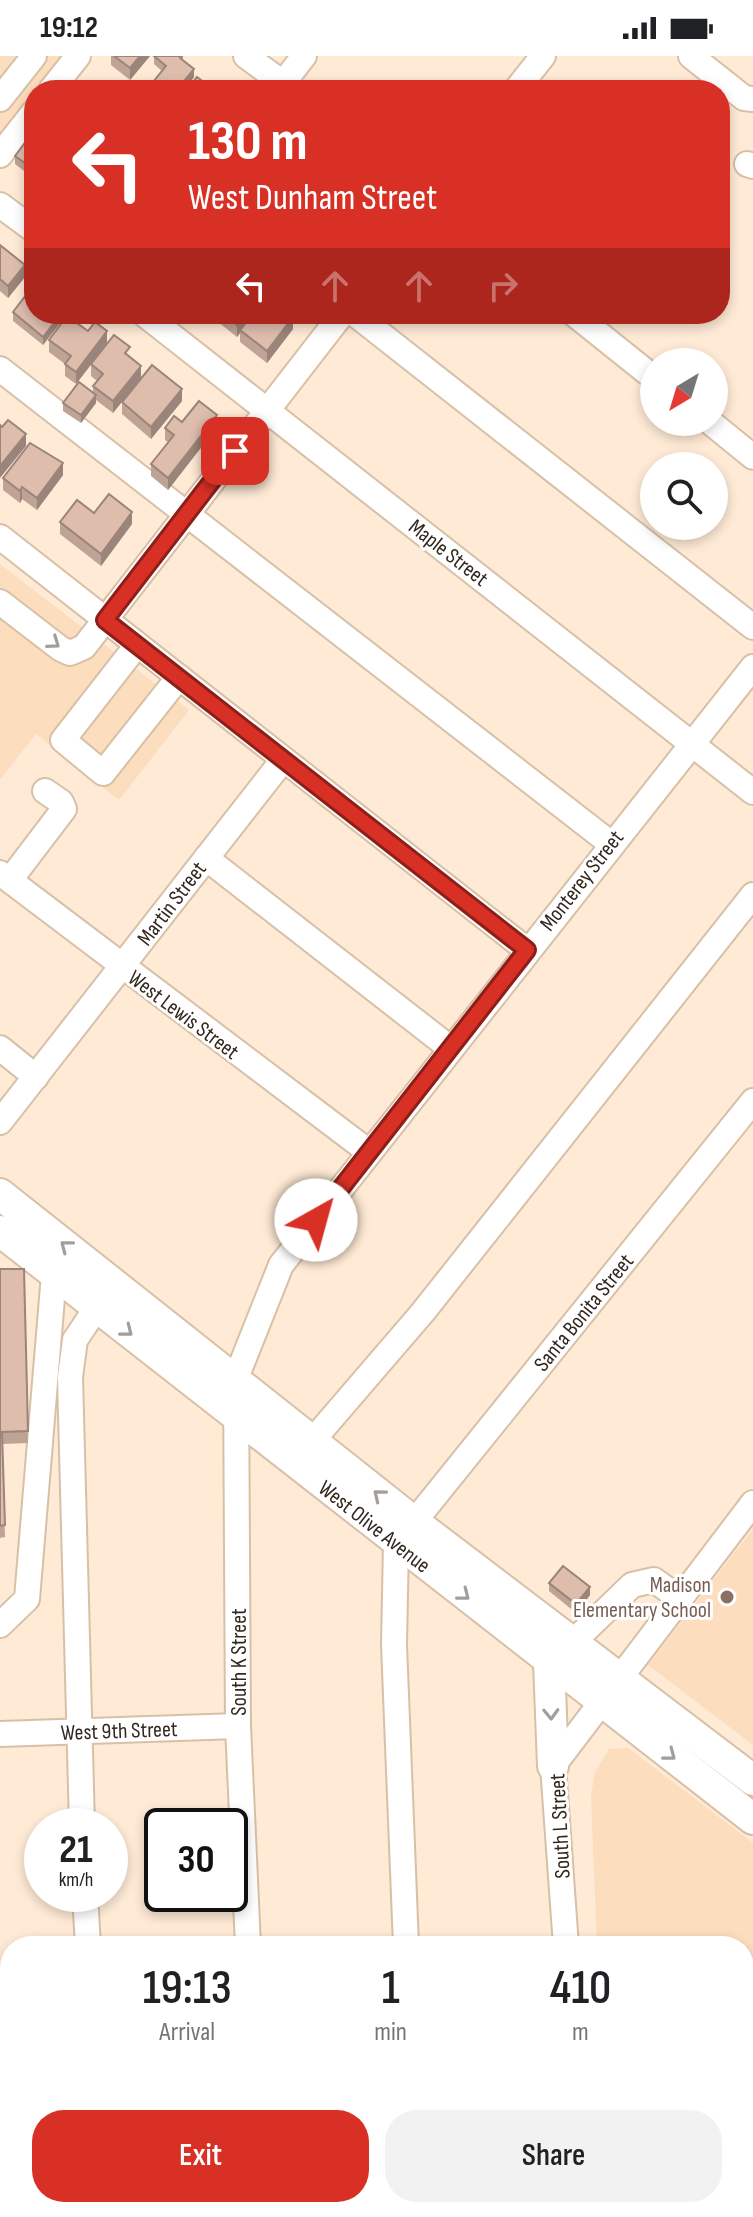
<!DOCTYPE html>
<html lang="en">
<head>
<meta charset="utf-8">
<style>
  body { margin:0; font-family:"Sofia Sans Condensed",sans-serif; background:#f2f2f2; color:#202124; height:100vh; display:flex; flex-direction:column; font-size:30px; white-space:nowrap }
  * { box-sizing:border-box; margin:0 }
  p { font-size:26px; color:#757577 }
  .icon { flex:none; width:44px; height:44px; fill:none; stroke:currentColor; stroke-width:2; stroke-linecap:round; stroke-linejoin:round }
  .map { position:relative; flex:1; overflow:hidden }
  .panel { position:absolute; left:0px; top:1880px; width:754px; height:282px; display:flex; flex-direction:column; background:#fff; border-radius:32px 32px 0 0; box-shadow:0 4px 12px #0003 }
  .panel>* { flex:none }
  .banner { position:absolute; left:24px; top:24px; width:706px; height:244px; border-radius:32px; box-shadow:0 4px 12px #0003; background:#d93025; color:#fff; overflow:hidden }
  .needle { width:52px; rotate:218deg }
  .buttons { position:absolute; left:640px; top:292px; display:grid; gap:16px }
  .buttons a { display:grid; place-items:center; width:88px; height:88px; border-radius:50%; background:#fff; box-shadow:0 4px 12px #0003; font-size:40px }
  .speed { position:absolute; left:24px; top:1752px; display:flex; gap:16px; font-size:40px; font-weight:700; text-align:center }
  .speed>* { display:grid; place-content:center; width:104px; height:104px; border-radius:50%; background:#fff; box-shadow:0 4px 12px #0003; line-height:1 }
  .speed small { font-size:20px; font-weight:400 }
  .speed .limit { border:4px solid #111; border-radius:12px; background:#fff; color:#111 }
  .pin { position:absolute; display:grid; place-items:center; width:68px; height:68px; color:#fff; margin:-34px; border-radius:16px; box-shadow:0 4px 12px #0006 }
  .me { position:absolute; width:88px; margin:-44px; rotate:38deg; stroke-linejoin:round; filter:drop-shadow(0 0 6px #0008) }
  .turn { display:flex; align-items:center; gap:28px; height:168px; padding:0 32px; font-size:36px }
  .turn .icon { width:104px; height:104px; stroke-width:2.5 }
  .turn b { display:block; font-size:56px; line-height:68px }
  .lanes { display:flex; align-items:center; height:76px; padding:0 32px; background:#0003; justify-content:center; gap:40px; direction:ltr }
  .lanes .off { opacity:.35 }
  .eta { display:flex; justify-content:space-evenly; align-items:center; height:136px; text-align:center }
  .eta b { font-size:48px; font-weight:600; line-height:56px }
  .primary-button { display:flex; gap:16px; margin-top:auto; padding:16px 32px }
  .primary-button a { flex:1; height:92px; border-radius:32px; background:#d93025; color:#fff; font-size:32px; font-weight:600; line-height:92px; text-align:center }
  .primary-button a+a { background:#f2f2f2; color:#202124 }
  .status { display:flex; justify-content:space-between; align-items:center; height:56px; padding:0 40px; background:#fff; direction:ltr }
  .status svg { height:22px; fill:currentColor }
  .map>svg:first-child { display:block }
  .built { fill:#fcddbd }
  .green { fill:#cfe0ba }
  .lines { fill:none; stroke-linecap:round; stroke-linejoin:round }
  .minor-casing { stroke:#d8c0a7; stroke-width:28 }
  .major-casing { stroke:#d8c0a7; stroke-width:34 }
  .minor { stroke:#fff; stroke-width:24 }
  .major { stroke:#fff; stroke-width:30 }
  .wall { fill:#bfa395 }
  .shaded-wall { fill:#9b8479 }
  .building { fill:#debdad; stroke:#9b8479; stroke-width:2 }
  .oneway { stroke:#a39e9a }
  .route-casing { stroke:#8d1f18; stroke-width:20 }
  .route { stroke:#d93025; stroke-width:14 }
  .education-dot { fill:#8d6e63; stroke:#fff; stroke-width:3 }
  .labels { text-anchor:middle; stroke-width:6; stroke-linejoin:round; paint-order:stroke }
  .street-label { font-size:22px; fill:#32281e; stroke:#fff }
  .education-label { font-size:22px; fill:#785e54; stroke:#fff; text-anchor:end }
</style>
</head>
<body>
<div class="status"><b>19:12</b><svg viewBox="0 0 49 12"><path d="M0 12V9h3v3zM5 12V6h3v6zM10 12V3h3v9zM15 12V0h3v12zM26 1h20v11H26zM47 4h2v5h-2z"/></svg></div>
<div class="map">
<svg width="753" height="2161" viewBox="0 0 753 2161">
  <rect width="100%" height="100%" fill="#feead5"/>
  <g class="built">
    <path d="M0,0h65l-27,34h-4v5l-34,42z"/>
    <path d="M0,508l189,146 -70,90 -83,-66 -36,46z"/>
    <path d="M753,1473v216l-105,-80z"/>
    <path d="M628,1692l125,95v374h-146l-1,-9h138v-262h-147l-6,-149 4,-25 14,-23z"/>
  </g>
  <g class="green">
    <path d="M744,1902l9,6v143l-9,1z"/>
    <path d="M744,2074h9v87h-126v-9h117z"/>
  </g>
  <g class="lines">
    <g class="minor-casing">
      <g id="minor">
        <path d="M246,0l46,34"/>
        <path d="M691,0l53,42 9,1"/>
        <path d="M283,27l21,-27"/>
        <path d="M51,34l27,-34"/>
        <path d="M516,34l27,-34"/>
        <path d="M0,43l34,-43"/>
        <path d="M0,99l34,-43"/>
        <path d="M747,108l6,2"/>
        <path d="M0,149l34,25"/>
        <path d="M144,258l609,478"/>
        <path d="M355,258l398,313"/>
        <path d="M574,258l80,64"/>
        <path d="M0,313l610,474"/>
        <path d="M710,366l43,35"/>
        <path d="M0,481l527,413"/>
        <path d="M0,546l61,47 9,4 14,-6 258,-333"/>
        <path d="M137,589l-74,95 40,33 76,-96"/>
        <path d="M206,802l244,190"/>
        <path d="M0,817l369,279"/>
        <path d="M10,824l54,-71 -3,-7 -16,-11"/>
        <path d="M0,992l36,29"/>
        <path d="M0,1066l283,-362"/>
        <path d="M301,1398l122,-142 330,-417"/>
        <path d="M414,1466l339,-421"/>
        <path d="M396,1487l-2,102 12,301"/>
        <path d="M0,1569l27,-26 27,-325"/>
        <path d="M571,1588l61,-59 22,-5 25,18"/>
        <path d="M0,1678l238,-8"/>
        <path d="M82,1770l-12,-449 5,-37 22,-33"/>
        <path d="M85,1838l3,52"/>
        <path d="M248,1890l-10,-220 -2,-348 45,-113 472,-598"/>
        <path d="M566,1890l-13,-180 200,-263"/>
        <path d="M0,2064l10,-1"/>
        <path d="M97,2152v9"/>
        <path d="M258,2152v9"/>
        <path d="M416,2152l1,9"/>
        <path d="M581,2152v9"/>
      </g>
    </g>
    <g class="major-casing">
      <g id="major">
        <path d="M0,1138l414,328 339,258"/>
        <path d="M0,1175l753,588"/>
        <path d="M549,1606l4,104"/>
      </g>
    </g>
    <use href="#minor" class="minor"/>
    <use href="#major" class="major"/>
  </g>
  <g class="wall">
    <path d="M111,0h39l-20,24 -19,-15z"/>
    <path d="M154,0h29v5l11,16 -10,13h-35v-3l13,-16 -8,-7z"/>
    <path d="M34,89v29l-2,3 -17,-13v-8z"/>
    <path d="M0,189l25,32 -17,21 -8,-7z"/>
    <path d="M13,256l21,2h33l-24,31 -30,-24z"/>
    <path d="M208,258h81l4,15 -26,34 -27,-21v-9l-3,4z"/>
    <path d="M88,275l42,26 11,21 -28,35 -17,-13v3l-15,20 -18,-12v-8l30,-10v-7l4,-5 -6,-5v-11l-15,19 -11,-8v-12l-16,-12v-12z"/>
    <path d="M182,345l-31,38 -29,-25v-12z"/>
    <path d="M182,366l35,5 -49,63 -17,-14v-12l17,-22 -3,-2v-12z"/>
    <path d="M63,419l-26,35 -15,-11 -2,4 -17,-13v-12z"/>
    <path d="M94,457l38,11 -31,42 -41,-32v-12z"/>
    <path d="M0,1213h24l4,174 -26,1 3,93 -5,1z"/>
    <path d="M549,1527l41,12 -14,18 -27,-22z"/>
  </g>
  <g class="shaded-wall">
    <path d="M140,0h10l-20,24v-12z"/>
    <path d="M194,13v8l-10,13h-7z"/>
    <path d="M25,209v12l-17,21v-12z"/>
    <path d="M61,258h6l-24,31v-8z"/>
    <path d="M246,258h9l-15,16v3l-3,4v-12z"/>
    <path d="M293,261v12l-26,34v-12z"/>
    <path d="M107,275v12l-31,41v-12z"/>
    <path d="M141,310v12l-28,35v-12z"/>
    <path d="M182,333v12l-31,38v-12z"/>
    <path d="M96,339v8l-15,20v-8z"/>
    <path d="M217,359v12l-49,63v-12z"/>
    <path d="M26,378v12l-26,32v-12z"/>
    <path d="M63,407v12l-26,35v-12z"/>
    <path d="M22,431v12l-2,4v-12z"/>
    <path d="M132,456v12l-31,42v-12z"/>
    <path d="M590,1531v8l-14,18v-9z"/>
  </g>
  <g class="building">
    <path d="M114,0h26l-10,12z"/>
    <path d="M154,0h28l-2,2 14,11 -17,21h-24l-4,-3 17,-21z"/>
    <path d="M197,21l17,13h-27z"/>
    <path d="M219,28l9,6h-13z"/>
    <path d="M27,84l7,5v21l-2,2 -17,-12z"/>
    <path d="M0,189l25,20 -17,21 -8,-7z"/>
    <path d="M30,234l4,3v21h27l-18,23 -30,-25z"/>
    <path d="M223,258h23l-9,11z"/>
    <path d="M253,258h36l4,3 -26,34 -27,-21z"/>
    <path d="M67,260l21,15 7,-9 12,9 -31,41 -11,-8 6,-8 -22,-16z"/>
    <path d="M114,279l16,12 -5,6 16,13 -28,35 -20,-15 10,-12 -12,-10z"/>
    <path d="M152,309l30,24 -31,38 -29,-25z"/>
    <path d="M79,326l17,13 -15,20 -18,-12z"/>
    <path d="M199,345l18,14 -49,63 -17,-14 23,-29 -9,-7 9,-12 8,6z"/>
    <path d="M8,364l18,14 -26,32v-41l2,2z"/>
    <path d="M30,387l33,20 -26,35 -15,-11 -2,4 -17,-13z"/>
    <path d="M109,438l23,18 -31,42 -41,-32 17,-22 17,13z"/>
    <path d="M0,1213h24l4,162 -26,1 3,93 -5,1z"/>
    <path d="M563,1510l27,21 -14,17 -27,-21z"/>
  </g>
  <defs><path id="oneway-chevron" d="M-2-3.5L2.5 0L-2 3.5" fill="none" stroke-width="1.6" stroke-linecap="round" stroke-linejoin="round" transform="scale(2)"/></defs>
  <g class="oneway">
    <use href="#oneway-chevron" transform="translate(54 587) rotate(35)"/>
    <use href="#oneway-chevron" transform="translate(66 1190) rotate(-142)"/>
    <use href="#oneway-chevron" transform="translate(127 1275) rotate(38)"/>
    <use href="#oneway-chevron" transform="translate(379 1439) rotate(-141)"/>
    <use href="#oneway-chevron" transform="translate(464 1539) rotate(38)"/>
    <use href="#oneway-chevron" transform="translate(551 1658) rotate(88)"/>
    <use href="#oneway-chevron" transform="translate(670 1699) rotate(38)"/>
  </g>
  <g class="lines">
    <g class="route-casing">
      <path id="route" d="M235,395l-130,169 422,330 -211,270"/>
    </g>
    <use href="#route" class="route"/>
  </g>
  <circle class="education-dot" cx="727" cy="1541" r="8"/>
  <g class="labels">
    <g class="street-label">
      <text transform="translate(449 496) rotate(38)" y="8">Maple Street</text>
      <text transform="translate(581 824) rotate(-52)" y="8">Monterey Street</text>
      <text transform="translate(171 847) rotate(-53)" y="8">Martin Street</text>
      <text transform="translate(184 958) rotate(37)" y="8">West Lewis Street</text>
      <text transform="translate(583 1256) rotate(-51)" y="8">Santa Bonita Street</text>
      <text transform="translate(375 1470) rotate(38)" y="8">West Olive Avenue</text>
      <text transform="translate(238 1606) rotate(-90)" y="8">South K Street</text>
      <text transform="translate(119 1674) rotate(-2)" y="8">West 9th Street</text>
      <text transform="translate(559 1770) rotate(-93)" y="8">South L Street</text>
    </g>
    <g class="education-label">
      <text x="711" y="1536">Madison<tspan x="711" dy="25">Elementary School</tspan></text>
    </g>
  </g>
</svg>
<div class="buttons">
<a><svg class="needle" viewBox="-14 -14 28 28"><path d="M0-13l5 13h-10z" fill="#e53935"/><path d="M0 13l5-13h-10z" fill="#757577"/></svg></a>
<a><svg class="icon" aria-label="search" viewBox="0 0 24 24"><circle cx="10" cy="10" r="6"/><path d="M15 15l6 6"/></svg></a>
</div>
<div class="speed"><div>21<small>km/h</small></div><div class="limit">30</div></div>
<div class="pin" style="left:235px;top:395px;background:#d93025"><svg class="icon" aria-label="arrive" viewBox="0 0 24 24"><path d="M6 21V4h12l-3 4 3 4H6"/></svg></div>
<svg class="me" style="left:316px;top:1164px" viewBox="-20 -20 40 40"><circle r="19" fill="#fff"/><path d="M0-13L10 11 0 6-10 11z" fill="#d93025"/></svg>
<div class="banner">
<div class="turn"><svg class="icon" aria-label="left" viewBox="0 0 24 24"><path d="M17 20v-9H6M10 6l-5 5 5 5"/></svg><div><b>130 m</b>West Dunham Street</div></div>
<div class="lanes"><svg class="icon" aria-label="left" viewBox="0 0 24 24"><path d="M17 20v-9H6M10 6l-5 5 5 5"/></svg><svg class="icon off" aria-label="ahead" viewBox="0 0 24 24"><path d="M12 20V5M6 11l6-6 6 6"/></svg><svg class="icon off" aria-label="ahead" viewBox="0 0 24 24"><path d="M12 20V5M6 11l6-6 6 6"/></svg><svg class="icon off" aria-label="right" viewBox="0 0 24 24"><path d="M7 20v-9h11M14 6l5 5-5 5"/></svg></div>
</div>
<section class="panel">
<div class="eta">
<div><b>19:13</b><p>Arrival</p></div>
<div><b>1</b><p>min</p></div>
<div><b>410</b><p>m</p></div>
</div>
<div class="primary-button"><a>Exit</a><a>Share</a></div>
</section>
</div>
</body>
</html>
